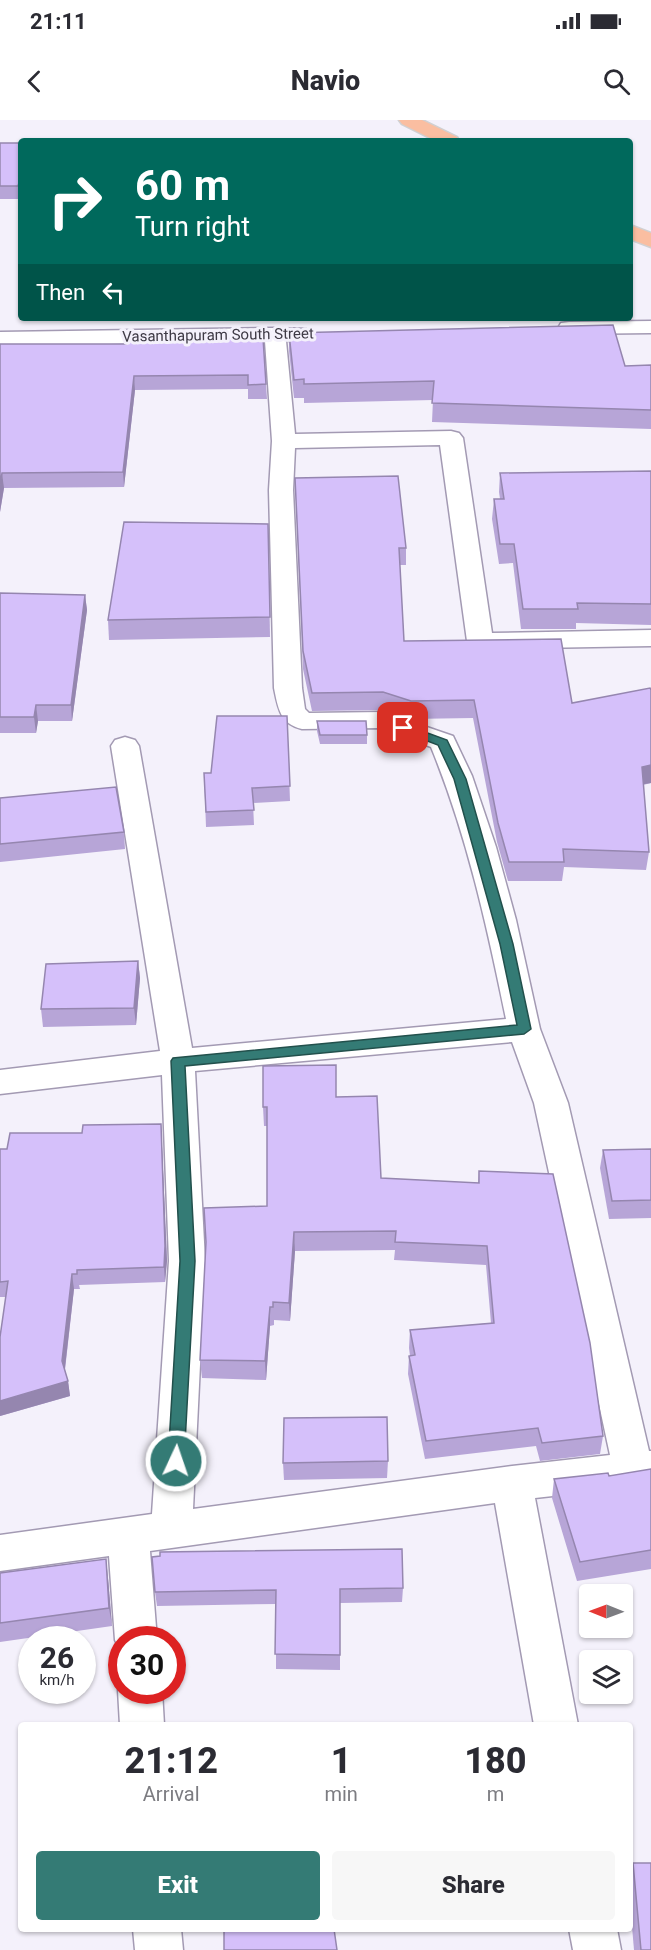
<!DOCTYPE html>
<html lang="en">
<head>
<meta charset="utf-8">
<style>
  body { margin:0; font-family:Roboto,sans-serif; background:#f7f7f7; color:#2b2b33; height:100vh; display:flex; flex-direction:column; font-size:22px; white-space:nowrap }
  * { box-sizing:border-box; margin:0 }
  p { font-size:20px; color:#7c7c81 }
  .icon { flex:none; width:33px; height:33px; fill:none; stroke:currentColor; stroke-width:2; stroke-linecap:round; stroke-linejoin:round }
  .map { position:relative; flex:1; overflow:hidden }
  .details { position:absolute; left:18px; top:1602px; width:615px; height:210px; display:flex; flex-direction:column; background:#fff; border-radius:6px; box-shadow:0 2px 4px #0004 }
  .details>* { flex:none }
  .guide { position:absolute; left:18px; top:18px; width:615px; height:183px; border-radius:6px; box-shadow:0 2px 4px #0004; background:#00695c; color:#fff; overflow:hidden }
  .needle { width:39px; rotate:271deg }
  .fabs { position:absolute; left:579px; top:1464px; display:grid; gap:12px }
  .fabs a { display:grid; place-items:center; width:54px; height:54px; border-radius:6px; background:#fff; box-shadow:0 2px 4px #0004; font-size:30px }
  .speed { position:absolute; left:18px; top:1506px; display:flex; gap:12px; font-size:30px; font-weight:700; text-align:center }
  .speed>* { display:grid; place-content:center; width:78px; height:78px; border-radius:50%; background:#fff; box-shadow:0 2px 4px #0004; line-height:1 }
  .speed small { font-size:15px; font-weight:400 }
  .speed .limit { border:9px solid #d22; background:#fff; color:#111 }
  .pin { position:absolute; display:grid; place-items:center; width:51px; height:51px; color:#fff; margin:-26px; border-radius:12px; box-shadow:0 3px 9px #0006 }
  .me { position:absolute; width:66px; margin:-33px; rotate:3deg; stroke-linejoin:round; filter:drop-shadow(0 0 4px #0008) }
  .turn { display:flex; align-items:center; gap:21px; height:126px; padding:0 18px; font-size:27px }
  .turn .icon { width:78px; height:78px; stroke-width:2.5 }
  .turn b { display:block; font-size:42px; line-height:51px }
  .then { display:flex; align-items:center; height:57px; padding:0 18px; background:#0003; gap:12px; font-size:22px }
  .eta { display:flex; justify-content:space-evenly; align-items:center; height:102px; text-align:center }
  .eta b { font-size:36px; font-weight:800; line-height:42px }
  .cta { display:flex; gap:12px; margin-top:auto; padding:12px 18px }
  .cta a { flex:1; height:69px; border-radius:6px; background:#347b75; color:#fff; font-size:24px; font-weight:800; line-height:69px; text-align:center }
  .cta a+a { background:#f7f7f7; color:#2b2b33 }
  .status { display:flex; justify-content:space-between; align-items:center; height:42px; padding:0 30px; background:#fff; direction:ltr }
  .status svg { height:16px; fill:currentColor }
  header { display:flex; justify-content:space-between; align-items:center; height:78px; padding:0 18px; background:#fff; font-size:27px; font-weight:800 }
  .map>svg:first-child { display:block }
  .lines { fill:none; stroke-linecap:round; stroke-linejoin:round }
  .minor-casing { stroke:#a39ab3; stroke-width:3 }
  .major-casing { stroke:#d1d0d2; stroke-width:3 }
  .minor { fill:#fff; fill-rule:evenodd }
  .major { fill:#fabea1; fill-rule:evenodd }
  .wall { fill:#b7a5d7 }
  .shaded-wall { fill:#9586af }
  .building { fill:#d5c0fa; stroke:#9586af; stroke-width:1.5 }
  .route { fill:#347b75; stroke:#22504c; stroke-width:1.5 }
  .labels { text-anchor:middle; stroke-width:6; stroke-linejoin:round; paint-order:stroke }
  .far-street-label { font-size:15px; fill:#3e3a45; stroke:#f4f1fb }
</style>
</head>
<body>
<div class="status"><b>21:11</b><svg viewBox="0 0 49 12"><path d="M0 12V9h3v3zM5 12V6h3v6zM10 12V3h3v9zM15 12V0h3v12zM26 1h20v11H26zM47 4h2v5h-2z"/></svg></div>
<header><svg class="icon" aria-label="back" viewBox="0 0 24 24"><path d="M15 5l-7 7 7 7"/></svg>Navio<svg class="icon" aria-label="search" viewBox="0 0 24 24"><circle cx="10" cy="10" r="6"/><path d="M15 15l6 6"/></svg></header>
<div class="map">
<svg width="651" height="1830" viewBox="0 0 651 1830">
  <rect width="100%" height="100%" fill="#f4f1fb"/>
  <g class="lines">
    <g class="minor-casing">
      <g id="minor">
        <path d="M651,201v12l-82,1 -8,-1 -3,-5 3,-5 8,-1z"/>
        <path d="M275,208l31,1 3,5 -3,5 -20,2 9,93 156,-3 8,2 4,5 29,195 159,-3v16l-171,3 -9,-2 -4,-6 -27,-196 -145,3 -2,42 9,198 3,21 4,4 74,-1 70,24 19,40 24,71 20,73 24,109 28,74 81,348h2v34l-116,13 43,227h-44l-39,-222 -345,48 7,89h-35v14l-7,-14 -6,-84 -109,15v-36l152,-21 17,-253 -7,-186 -162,19v-24l160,-19 -49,-305 4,-6 10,-3 10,3 4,6 53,302 314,-29c-19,-93 -39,-184 -75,-272l-51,-19 -78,1c-22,-5 -24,-21 -28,-41l-5,-198 3,-49 -7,-100 -265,5v-14zM512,922l22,61 76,352 -98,11 -319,43 12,-248 -10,-190z"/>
        <path d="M122,1562v8h40l2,35h-44l-2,-35z"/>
        <path d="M133,1809h48l2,21h-48z"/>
        <path d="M569,1809h48l4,21h-48z"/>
      </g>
    </g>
    <g class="major-casing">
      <g id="major">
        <path d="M399,0h23l35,17 2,4h-23l-34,-17z"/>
        <path d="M630,105l21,8v14l-21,-8z"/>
      </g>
    </g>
    <use href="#minor" class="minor"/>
    <use href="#major" class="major"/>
  </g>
  <g class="wall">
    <path d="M0,23h21l-2,56h-19z"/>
    <path d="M289,213l336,33 26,-1v64l-219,-7 1,-22 -129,3v-5h-10l-5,-47z"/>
    <path d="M263,218l4,61h-19v-10l-113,1 -11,97 -120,1 -4,24v-168h126z"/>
    <path d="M651,351v154l-75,-2v6h-55l-8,-66 -14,1 -7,-45 2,-20h6l-1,-7 1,-19z"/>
    <path d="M295,358l111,70v17h-6l4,76 168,62 79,-13v93l-8,2 6,67 -3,18 -82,-3 -2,14h-54l-11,-39 -24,-124 -63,1 -27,-9 -71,1 -9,-42z"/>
    <path d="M268,404l2,113 -161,3 -1,-20z"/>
    <path d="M0,473l85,2 2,15 -15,111h-34l-2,12h-36z"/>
    <path d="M287,596l3,85 -37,2 1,22 -48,2 -2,-54h7z"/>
    <path d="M317,601l50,14v9h-47l-3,-13z"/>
    <path d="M0,678l124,34 1,17 -125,13z"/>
    <path d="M138,841l2,17 -4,47 -93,2 -2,-18z"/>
    <path d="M336,977l45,81 97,5 1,-12 124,265 -3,18 -60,7 -4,-15 -111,13 -17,-85 1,-18h1l-1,-8 1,-18 81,-7 -5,-58 -92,-5 1,-10 -100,1 -5,70 -16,-1v5l-4,1 -4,54 -64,-2 -2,-18 67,-154v-80h-3l-1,-19z"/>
    <path d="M161,1004l6,137 -2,21 -86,3 1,4h-6l-9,81 3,11 2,15 -70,20v-79l6,-40h-6v-148h7l75,-16z"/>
    <path d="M651,1029v69l-42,1 -9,-51 3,-18z"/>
    <path d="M388,1341l-1,17 -103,2 -1,-17z"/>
    <path d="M651,1349v100l-74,12 -25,-83 2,-19 55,-3z"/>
    <path d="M0,1453l108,5 4,48 -112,16z"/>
    <path d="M403,1468l-1,14 -62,1v67l-64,-1v-65l-119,2 -2,-14z"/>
    <path d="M633,1743l18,87h-17l-4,-47v-30z"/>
  </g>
  <g class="shaded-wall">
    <path d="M21,56v18l-2,5 -1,-13z"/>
    <path d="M134,256l1,14 -11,97 -1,-15z"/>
    <path d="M2,353l2,15 -4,24v-27z"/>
    <path d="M85,475l2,15 -15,111 -1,-16z"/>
    <path d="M36,585l2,16 -2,12 -2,-16z"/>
    <path d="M651,645v18l-12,2 3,-18z"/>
    <path d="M138,841l2,17 -4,47 -2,-17z"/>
    <path d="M161,1004l6,137 -2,21 -1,-15z"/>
    <path d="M294,1112l1,19 -5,70 -1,-18z"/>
    <path d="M72,1154l2,15 -10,87 -2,-15z"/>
    <path d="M270,1187v19l-4,54 -1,-19z"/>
    <path d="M68,1261l2,15 -70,20v-15z"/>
    <path d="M106,1439l2,19 4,48 -3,-18z"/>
  </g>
  <g class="building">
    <path d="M0,23h21v33l-3,10h-18z"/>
    <path d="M613,205l12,41 26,-1v45l-219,-7 2,-22 -130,3v-5l-10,1 -5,-47z"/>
    <path d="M263,218l3,46 -18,1v-10l-114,1 -11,96 -121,1 -2,12v-141h126v-5z"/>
    <path d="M651,351v133l-74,-1 1,6h-55l-9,-65h-14l-6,-45h10l-4,-26z"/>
    <path d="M398,356l8,72h-7l5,93 157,-2 11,64 78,-15 1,2v75l-9,2 7,85 -86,-3 1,13h-55l-11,-39 -24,-123 -63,1 -28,-9 -71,1 -9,-42 -8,-173z"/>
    <path d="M124,402l144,2 2,93 -162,3z"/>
    <path d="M0,473l85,2 -14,110h-35l-2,12h-34z"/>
    <path d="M217,596h70l3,70 -38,2 2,22 -48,2 -2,-39h7z"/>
    <path d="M317,601h49l1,14h-47z"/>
    <path d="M116,667l8,45 -124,12v-46z"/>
    <path d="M138,841l-4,47 -93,1 5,-45z"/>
    <path d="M336,945v32l41,-1 4,82 98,5v-12l74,3 37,169 13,93 -61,7 -4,-15 -112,13 -17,-85 6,-1 -5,-25 84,-7 -7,-77 -92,-4 1,-11 -102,1 -5,71 -16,-1v5h-3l-5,54 -65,-1 6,-118 -2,-34 63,-2v-99h-4v-41z"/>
    <path d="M161,1004l4,122 -1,21 -87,3v4h-5l-10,87 6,20 -68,20v-64l8,-56 -8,1v-133h7l3,-16h72l1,-8z"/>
    <path d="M651,1029v51l-39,1 -9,-51z"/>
    <path d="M387,1297l1,44 -105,2 1,-45z"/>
    <path d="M651,1349v81l-71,12 -26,-83 54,-6 1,3z"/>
    <path d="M402,1429l1,39 -63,1v66l-65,-1 1,-64 -121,2 -3,-35 8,-1v-4z"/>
    <path d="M106,1439l3,49 -109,15v-50z"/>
    <path d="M633,1743h18v87h-10z"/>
    <path d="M224,1809h110l3,21h-113z"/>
  </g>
  <path class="route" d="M403,604l44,16 19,39 47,165 18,85 -7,5 -339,32 10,195 -11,200 -2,5 -6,2 -6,-2 -2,-5 12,-200 -9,-200 2,-3 344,-33 -17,-81 -46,-165 -16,-34 -39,-15 -2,-2z"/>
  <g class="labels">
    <g class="far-street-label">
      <text transform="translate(218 215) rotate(-1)" y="5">Vasanthapuram South Street</text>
    </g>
  </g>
</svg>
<div class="fabs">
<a><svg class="needle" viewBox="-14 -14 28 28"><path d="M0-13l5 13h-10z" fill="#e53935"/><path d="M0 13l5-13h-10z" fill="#7c7c81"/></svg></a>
<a><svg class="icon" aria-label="layers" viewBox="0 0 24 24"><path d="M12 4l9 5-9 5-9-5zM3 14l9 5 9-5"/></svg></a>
</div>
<div class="speed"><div>26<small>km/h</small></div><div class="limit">30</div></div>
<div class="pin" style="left:403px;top:608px;background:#d93025"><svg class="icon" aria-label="arrive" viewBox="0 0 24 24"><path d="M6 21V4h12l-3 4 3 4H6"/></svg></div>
<svg class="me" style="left:176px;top:1341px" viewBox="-20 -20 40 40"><circle r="17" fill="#347b75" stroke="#fff" stroke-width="3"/><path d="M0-11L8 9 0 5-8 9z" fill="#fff"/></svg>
<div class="guide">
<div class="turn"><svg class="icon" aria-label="right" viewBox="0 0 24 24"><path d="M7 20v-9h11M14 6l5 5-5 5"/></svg><div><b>60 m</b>Turn right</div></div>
<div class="then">Then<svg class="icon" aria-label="left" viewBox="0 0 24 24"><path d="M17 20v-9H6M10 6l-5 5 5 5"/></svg></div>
</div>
<section class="details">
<div class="eta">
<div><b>21:12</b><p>Arrival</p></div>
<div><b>1</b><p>min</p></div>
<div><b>180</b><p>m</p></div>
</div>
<div class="cta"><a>Exit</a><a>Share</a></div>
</section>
</div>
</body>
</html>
